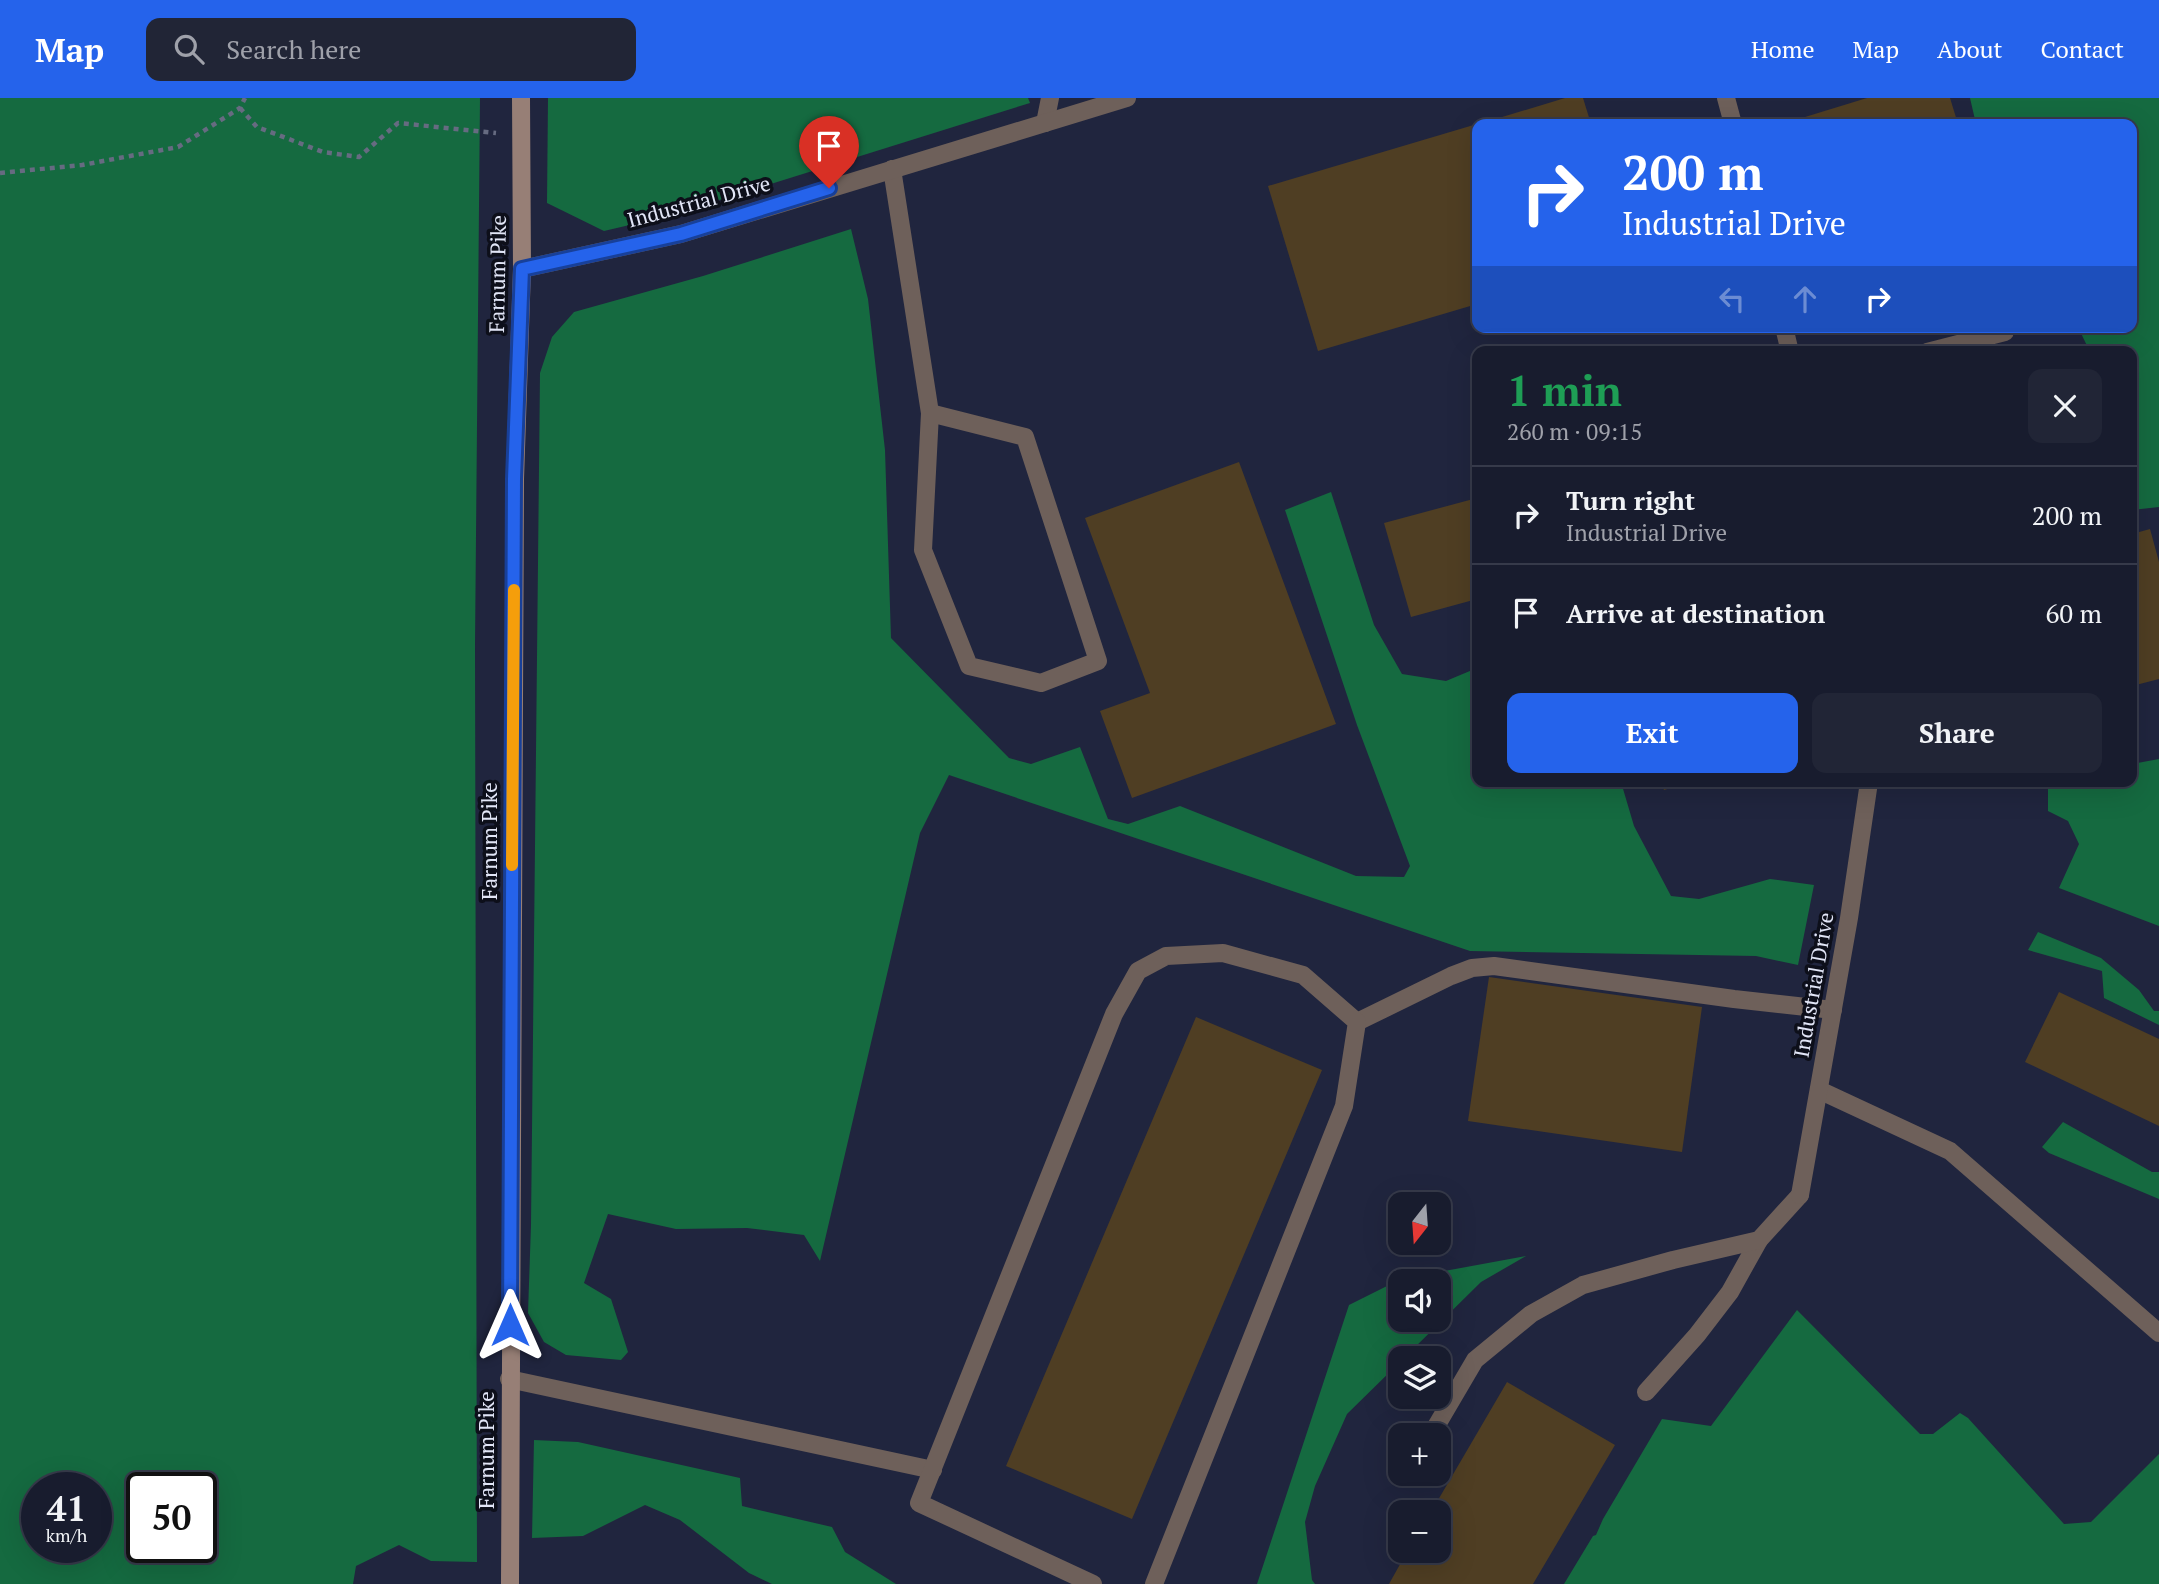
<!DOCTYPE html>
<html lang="en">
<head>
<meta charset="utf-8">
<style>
  body { margin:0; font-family:"PT Serif",serif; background:#212536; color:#f1f3f6; height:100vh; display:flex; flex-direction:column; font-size:26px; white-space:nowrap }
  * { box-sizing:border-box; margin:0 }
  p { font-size:23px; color:#9fa1aa }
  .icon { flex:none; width:38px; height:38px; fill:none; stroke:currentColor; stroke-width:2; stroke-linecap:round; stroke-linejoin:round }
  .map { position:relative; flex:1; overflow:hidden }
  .side { position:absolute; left:1472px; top:248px; width:665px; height:441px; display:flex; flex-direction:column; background:#181c2e; border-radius:14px; box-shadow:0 7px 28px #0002,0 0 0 2px #363a4a }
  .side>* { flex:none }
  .guide { position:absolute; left:1472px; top:21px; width:665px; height:214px; border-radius:14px; box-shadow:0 7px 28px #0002,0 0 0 2px #363a4a; background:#2563eb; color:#fff; overflow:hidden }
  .needle { width:46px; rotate:197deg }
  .fabs { position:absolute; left:1388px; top:1094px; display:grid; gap:14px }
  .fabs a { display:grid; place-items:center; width:63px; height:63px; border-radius:14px; background:#181c2e; box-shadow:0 7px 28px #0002,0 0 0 2px #363a4a; font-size:35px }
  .speed { position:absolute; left:21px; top:1374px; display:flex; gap:14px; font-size:35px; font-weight:700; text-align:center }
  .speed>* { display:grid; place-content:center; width:91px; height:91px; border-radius:50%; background:#181c2e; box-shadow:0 7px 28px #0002,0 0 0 2px #363a4a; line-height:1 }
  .speed small { font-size:18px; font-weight:400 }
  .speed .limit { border:4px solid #111; border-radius:10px; background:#fff; color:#111 }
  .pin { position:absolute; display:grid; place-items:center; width:60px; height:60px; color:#fff; margin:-72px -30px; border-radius:50% 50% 50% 0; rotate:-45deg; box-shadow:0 0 7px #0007 }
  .pin .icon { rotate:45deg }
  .me { position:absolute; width:77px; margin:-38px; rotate:0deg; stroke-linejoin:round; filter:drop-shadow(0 0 5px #0008) }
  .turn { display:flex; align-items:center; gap:24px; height:147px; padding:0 35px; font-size:32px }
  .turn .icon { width:91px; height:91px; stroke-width:2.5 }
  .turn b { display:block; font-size:49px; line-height:60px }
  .lanes { display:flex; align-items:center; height:66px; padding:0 35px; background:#0003; justify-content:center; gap:35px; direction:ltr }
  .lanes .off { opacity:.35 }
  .round { display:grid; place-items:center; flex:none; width:74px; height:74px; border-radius:14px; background:#212536 }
  .head { display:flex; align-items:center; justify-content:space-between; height:119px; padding:0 35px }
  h1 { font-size:42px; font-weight:700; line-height:52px; color:#1e9e55 }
  .primary-button { display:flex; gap:14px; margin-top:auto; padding:14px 35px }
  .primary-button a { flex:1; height:80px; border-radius:14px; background:#2563eb; color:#fff; font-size:28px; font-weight:700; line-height:80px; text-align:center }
  .primary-button a+a { background:#212536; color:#f1f3f6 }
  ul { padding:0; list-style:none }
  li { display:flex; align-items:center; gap:21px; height:98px; padding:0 35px; border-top:2px solid #363a4a }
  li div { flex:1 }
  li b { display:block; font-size:26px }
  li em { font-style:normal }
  header { display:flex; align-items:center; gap:42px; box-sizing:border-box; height:98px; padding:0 35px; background:#2563eb; color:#fff }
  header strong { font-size:33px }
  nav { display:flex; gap:38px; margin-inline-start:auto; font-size:24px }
  .search { width:490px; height:63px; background:#212536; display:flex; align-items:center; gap:18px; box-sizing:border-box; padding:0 24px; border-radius:14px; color:#9fa1aa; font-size:26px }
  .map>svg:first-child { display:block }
  .forest { fill:#156a40; fill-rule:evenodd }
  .building { fill:#4f3e23 }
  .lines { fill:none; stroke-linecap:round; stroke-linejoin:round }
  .path { stroke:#666b81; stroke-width:4.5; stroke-dasharray:5 5; stroke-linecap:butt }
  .lane { stroke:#6e605a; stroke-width:18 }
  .street { stroke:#6e605a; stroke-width:18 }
  .secondary { stroke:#977f76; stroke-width:18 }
  .route-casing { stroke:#184099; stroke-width:18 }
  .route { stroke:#2563eb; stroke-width:12 }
  .slow { stroke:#f59e0b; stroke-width:12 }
  .labels { text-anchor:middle; stroke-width:7; stroke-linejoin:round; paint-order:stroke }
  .street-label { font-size:21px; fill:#e1e5f6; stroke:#0d0f1a }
</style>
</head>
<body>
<header>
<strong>Map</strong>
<div class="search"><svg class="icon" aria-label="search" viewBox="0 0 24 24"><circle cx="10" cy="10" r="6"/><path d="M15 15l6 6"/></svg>Search here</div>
<nav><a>Home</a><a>Map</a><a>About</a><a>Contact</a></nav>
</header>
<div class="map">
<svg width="2159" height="1486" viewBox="0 0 2159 1486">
  <rect width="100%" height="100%" fill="#20253e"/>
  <g class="forest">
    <path d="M0,0h480l-5,548 2,916 -46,-1 -32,-16 -43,21 -3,18h-353zM37,1390h59v59h-59zM142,1390h59v59h-59z"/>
    <path d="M548,0h480l2,5 -362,113 -64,15 -57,-28z"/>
    <path d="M1970,0h189v409l-27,3v-158h-42l-12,-25h54v-203h-156z"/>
    <path d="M851,131l17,70 17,151 6,188 118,120 22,6 49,-17 28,72 20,5 52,-18 176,70 48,1 6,-11 -53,-141 -72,-215 46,-18 43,133 28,49 44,7 31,-13v114h144l13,44 37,70 28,3 71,-20 44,6 -16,80 -42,-9 -286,-5 -521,-176 -29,58 -100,428 -16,-26 -57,-7 -71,1 -68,-15 -24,69 27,16 17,53 -7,8 -55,-5 -22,-13 -16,-29 3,-88 9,-852 12,-36 22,-25 129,-36z"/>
    <path d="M2159,661v167l-100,-38 20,-44 -11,-23 -20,-10v-29h84v-18z"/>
    <path d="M2038,834l63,26 38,32 15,21h5v14l-55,-27 -2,-27 -74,-21z"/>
    <path d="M2063,1024l89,50h7v27l-110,-46 -7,-6z"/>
    <path d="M1526,1158l-45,26 -77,76h-4v4l-53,52 -32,72 -10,36 7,58 3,4h-58l92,-279 52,-26zM1438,1183v39h-38v-39z"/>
    <path d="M1797,1212l123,124h13l27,-21 8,5 96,106 27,-2 68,-68v130h-595l29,-48 3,-1 7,-16 59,-100 49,7z"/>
    <path d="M534,1342l44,2 162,36 2,28 90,21 13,25 51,32h-124l-23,-11 -69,-53 -35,-15 -62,31 -51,2z"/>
  </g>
  <g class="building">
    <path d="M1565,0h18l8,26h-112z"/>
    <path d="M1867,0h83l8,26h-151l-2,-7z"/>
    <path d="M1477,26v180l-159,47 -50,-165z"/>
    <path d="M1239,364l97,262 -204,74 -32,-87 50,-18 -65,-175z"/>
    <path d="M1477,400v101l-66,18 -27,-94z"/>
    <path d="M2150,431l9,33v117l-27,7v-152z"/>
    <path d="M1661,684h27v1l-24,7z"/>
    <path d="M1489,879l213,30 -20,145 -214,-31z"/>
    <path d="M2059,894l100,47v87l-134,-64z"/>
    <path d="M1196,919l126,53 -190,449 -126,-53z"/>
    <path d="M1507,1284l108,63 -82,139h-144l19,-34h30v-38h-7z"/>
  </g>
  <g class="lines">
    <g class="path">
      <path d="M240,10l17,19 66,25 36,5 39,-34 98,10"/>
      <path d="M0,75l82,-8 96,-18 62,-39 5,-10"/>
    </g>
    <g class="lane">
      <path d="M1045,25l5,-25"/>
      <path d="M892,71l38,244 -7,137 46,116 72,17 57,-22 -73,-224 -95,-24"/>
      <path d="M1927,254l78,-20"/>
      <path d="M1357,924l94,-46 21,-8 22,-2 240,33 99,11"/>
      <path d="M1819,992l131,61 209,182"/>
      <path d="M509,1281l424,91"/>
      <path d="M1646,1294l51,-57 33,-43 29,-52"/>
      <path d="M1431,1337l44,-75 56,-46 52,-29 90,-25 86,-20 41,-45"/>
      <path d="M1093,1486l-174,-81 195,-489 24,-43 28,-15 57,-3 80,22 54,47 -13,84 -190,478"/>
    </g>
    <g class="street">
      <path d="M1726,0l7,26"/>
      <path d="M522,171l159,-35 446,-136"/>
      <path d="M1784,229l6,25"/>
      <path d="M1800,1097l49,-277 20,-136"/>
    </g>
    <path class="secondary" d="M510,1486l5,-1105 7,-210 -1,-171"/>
  </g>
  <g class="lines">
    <g class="route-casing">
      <path id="route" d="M510,1227l4,-846 8,-210 159,-35 148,-46"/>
    </g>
    <use href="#route" class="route"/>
    <path class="slow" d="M512,767l2,-275"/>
  </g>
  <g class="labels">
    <g class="street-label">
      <text transform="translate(699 104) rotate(-15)" y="7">Industrial Drive</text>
      <text transform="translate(498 176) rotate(-89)" y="7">Farnum Pike</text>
      <text transform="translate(490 743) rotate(-90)" y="7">Farnum Pike</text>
      <text transform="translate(1814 887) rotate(-80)" y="7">Industrial Drive</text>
      <text transform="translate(487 1352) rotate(-90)" y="7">Farnum Pike</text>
    </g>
  </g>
</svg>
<div class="fabs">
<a><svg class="needle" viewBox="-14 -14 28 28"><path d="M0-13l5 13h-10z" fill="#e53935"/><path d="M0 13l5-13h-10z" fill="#9fa1aa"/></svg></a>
<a><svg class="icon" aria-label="sound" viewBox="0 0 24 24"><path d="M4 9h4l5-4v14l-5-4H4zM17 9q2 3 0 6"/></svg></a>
<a><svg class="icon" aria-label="layers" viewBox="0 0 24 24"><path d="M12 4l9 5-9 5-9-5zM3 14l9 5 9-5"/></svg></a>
<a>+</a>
<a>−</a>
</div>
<div class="speed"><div>41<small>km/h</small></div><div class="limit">50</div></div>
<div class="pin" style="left:829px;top:90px;background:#d93025"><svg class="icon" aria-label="arrive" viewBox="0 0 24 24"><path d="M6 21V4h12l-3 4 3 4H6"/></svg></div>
<svg class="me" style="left:510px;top:1227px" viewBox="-20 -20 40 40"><path d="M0-17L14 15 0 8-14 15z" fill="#2563eb" stroke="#fff" stroke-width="4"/></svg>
<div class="guide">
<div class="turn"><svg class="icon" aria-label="right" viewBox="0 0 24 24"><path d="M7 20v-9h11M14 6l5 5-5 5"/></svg><div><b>200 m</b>Industrial Drive</div></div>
<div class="lanes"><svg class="icon off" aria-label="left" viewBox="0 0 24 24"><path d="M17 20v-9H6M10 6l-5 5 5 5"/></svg><svg class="icon off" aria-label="ahead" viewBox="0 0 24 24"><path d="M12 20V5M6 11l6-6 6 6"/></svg><svg class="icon" aria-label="right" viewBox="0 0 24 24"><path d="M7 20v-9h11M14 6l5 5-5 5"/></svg></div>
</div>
<section class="side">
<div class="head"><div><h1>1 min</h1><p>260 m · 09:15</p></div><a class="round"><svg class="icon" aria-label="close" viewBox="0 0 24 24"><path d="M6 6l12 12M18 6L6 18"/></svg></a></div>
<ul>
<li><svg class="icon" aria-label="right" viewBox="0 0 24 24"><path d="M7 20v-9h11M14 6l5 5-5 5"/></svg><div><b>Turn right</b><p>Industrial Drive</p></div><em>200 m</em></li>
<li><svg class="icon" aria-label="arrive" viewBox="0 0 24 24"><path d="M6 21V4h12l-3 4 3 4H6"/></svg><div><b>Arrive at destination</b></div><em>60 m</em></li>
</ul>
<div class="primary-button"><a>Exit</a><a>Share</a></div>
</section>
</div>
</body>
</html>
